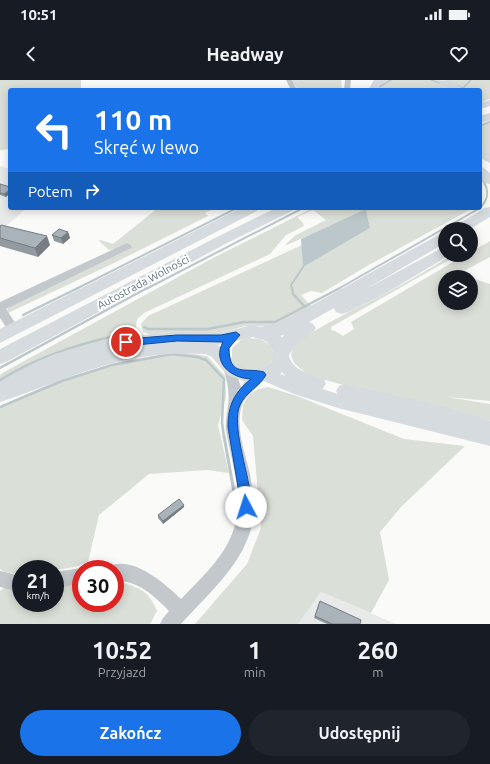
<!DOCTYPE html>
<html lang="pl">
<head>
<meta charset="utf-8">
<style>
  body { margin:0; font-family:Ubuntu,sans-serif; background:#20242c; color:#f1f3f6; height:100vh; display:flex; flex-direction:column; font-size:15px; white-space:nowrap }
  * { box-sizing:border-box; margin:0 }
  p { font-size:13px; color:#9ea1a6 }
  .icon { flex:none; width:22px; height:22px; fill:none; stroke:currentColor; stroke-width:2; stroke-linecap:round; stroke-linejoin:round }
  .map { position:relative; height:544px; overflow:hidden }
  .details { display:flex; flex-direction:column; background:#171b24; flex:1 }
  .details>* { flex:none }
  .top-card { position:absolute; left:8px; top:8px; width:474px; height:122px; border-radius:4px; box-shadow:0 2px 10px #0003; background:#1a73e8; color:#fff; overflow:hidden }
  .buttons { position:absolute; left:438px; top:142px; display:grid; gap:8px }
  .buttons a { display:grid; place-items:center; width:40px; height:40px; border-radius:50%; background:#171b24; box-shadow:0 2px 10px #0003; font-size:20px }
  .speed { position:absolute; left:12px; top:480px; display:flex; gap:8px; font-size:20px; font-weight:700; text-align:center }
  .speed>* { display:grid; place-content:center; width:52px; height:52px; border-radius:50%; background:#171b24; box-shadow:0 2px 10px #0003; line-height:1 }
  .speed small { font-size:10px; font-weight:400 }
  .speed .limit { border:6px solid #d22; background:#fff; color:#111 }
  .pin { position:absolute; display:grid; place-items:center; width:34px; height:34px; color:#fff; margin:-17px; border:2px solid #fff; border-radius:50%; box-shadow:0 1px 4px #0007 }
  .me { position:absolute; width:44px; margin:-22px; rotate:355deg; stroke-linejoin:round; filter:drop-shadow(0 0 3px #0008) }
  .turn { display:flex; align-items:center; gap:14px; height:84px; padding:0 20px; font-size:18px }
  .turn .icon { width:52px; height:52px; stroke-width:2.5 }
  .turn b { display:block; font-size:28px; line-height:34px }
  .then { display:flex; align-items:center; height:38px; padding:0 20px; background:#0003; gap:8px; font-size:15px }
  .eta { display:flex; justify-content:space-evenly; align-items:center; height:68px; text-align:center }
  .eta b { font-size:24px; font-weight:700; line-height:28px }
  .cta { display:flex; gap:8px; margin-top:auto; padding:8px 20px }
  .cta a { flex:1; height:46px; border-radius:24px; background:#1a73e8; color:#fff; font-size:16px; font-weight:700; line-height:46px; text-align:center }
  .cta a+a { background:#20242c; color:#f1f3f6 }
  .status { display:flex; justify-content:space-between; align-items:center; height:28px; padding:0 20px; background:#171b24; direction:ltr }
  .status svg { height:11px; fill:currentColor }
  header { display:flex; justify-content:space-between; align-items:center; height:52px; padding:0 20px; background:#171b24; font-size:18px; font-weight:700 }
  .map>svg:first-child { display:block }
  .built { fill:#e8e9e9 }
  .green { fill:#dadfd7 }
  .water { fill:#bbc7cb }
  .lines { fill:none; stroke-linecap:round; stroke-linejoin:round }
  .stream-far3 { stroke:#bbc7cb; stroke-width:1.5 }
  .stream-far2 { stroke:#bbc7cb; stroke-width:2 }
  .stream-far1 { stroke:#bbc7cb; stroke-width:2.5 }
  .stream { stroke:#bbc7cb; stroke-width:3 }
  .minor { fill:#c3c8cc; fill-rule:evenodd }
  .major { fill:#d6dbdf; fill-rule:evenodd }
  .highway { fill:#d6dbdf; fill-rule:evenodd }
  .wall { fill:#929a9f }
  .shaded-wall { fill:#777d82 }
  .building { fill:#aab3b9; stroke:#777d82 }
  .route { fill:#1a73e8; stroke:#114b97 }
  .labels { text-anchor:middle; stroke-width:4; stroke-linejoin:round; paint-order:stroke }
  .street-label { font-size:11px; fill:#657683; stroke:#fff }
</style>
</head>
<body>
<div class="status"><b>10:51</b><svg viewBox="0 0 49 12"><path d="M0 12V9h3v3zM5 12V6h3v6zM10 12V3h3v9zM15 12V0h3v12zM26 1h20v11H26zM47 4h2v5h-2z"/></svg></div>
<header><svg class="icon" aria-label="back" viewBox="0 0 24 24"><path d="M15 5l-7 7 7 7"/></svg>Headway<svg class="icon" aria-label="heart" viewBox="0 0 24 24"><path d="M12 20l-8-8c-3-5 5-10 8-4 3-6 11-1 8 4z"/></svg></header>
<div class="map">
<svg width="490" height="544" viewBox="0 0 490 544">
  <rect width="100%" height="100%" fill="#fafaf8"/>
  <g class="built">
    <path d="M0,86l10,3v39h17l-27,23z"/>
    <path d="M321,512l75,32h-98z"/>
  </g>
  <g class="green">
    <path d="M0,0h81v10h-71v59l-10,1z"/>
    <path d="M292,0h49l1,10h-44z"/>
    <path d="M387,0h48l20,10h-79l3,-6z"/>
    <path d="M444,0h46v19l-10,4v-13h-18z"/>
    <path d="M490,40v37l-10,-6v-27z"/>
    <path d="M158,128h57l-10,5 3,3 -92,46 -108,51 -1,-3 5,-6 103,-55 -6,1 -10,-9 2,-1 12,4z"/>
    <path d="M313,128h160l-106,58 -45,27 -11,-2 -10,4 12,13 -35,18h-33l-27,8 -54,-1 -13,2 -8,-3 -2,-8 7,-8 154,-71 1,21 67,-38 -4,-18 -79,35 -1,-1 10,-9 30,-15 -13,-10 -16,7 6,6 1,3 -18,9 -16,19 -126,59 -7,6 -1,8 -5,8 -131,50v-10l4,-3 209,-114z"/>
    <path d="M490,161v16l-32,17 9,3h-22v26h26v-25l19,6v117l-44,-4 44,7v17l-140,-34 -42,-12 -14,-12 -3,-8 4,-12c29,-19 60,-34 91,-50 22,-11 44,-25 66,-38h6l-127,72v3l4,1 8,5 11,-7 -3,-7 114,-67h6v-3z"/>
    <path d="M247,258l14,1 10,7 3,11c-6,12 -20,16 -33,11 -3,-2 -7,-6 -9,-9v-11l9,-8z"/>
    <path d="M179,272l28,4 18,20 1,21 -8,28 11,48 -22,-3 -58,4 -50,41 -11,47c-18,10 -46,7 -67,7v6l-17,-3 -4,-3v-163l61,-27 62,-18z"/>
    <path d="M268,307l29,9 107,43 61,7 -64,61 -21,25 9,48 -18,33 -50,-21 -23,32h-103l52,-60 14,-36 -8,-92 -11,-16 1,-15 6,-10 9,-6z"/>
    <path d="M118,501c21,7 30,8 39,30l-7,13h-150v-33l5,-4 16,1v15h34v-16l26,-2v18h34v-21z"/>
  </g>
  <path class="water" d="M366,129l4,19 -67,39 -2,-28z"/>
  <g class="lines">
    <g class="stream-far3">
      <path d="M431,0l9,3"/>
      <path d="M455,4l10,6"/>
      <path d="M463,8l8,-8"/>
      <path d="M378,10l1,-3 12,-7"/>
      <path d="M480,46l10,-4"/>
    </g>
    <g class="stream-far2">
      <path d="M480,97c9,10 10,21 0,31"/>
      <path d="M76,209l161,-81"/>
      <path d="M146,209l157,-81"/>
      <path d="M292,209l-1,-4 12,-18"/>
      <path d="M338,209l142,-81"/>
    </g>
    <g class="stream-far1">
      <path d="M292,208l1,6 12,13"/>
      <path d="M23,235l55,-27"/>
      <path d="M144,247l4,2h60l36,-7h31l65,-34"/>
      <path d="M0,288l147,-80"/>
      <path d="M0,300c36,-22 74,-35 115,-44"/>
      <path d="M0,327l62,-26 50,-16 60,-11 25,3 9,3 18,19 -2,44 2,14"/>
    </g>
    <path class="stream" d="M224,356l10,56"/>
    <g class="minor">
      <path d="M286,0h6l5,10h-6z"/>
      <path d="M345,0h6l-1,10h-6z"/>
      <path d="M127,163l5,3 -1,2 -125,61 14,21 -2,3 -4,1 -4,-1 -10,-15v-16z"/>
      <path d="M229,282l4,2 8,23c5,-7 14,-19 24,-15l2,3c-6,12 -23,19 -26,33 -5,22 4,45 9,66 2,15 5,31 3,46 -7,42 -45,74 -72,104h-21l3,-6 6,-7c-17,-17 -29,-29 -54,-31v-11h-7l1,-3c25,-10 55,17 72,33 35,-36 63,-60 56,-115 -3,-18 -8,-36 -11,-54 -1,-8 1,-16 2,-24 2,-13 -1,-26 -5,-39l2,-3z"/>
      <path d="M81,488l3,1h-3v15l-26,4v-16z"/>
      <path d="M0,491l21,5v16l-21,-5z"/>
    </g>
    <path class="major" d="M248,246c16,-1 33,5 40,20 1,4 0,9 2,13 5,12 22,16 34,20l2,5 -4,5 16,5 -2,-3 3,-5 6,-2c49,12 98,20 145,37v25l-152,-38 -44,-14 -30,-13 -10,2 -11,-2 -16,-6 -15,-18 -6,-3c-82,-5 -132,23 -206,48v-20l34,-19 21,-9 51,-14 46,-6 29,-2 40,1zM253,257c13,1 23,10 19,24 -5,5 -10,8 -17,8 -22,2 -22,-17 -38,-24zM282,292l4,4 -6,-2z"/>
    <g class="highway">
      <path d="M374,0h13l-7,5 -2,5h-10z"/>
      <path d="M435,0l18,1 11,9h-12z"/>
      <path d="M490,20v6l-10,3v-6z"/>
      <path d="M490,33v7l-10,3v-7z"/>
      <path d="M480,69l10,5v9l-10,-5z"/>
      <path d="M480,87l4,1 6,5v11l-5,-1 -5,-5z"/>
      <path d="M490,127v10l-20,12h-17l2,-3 30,-18z"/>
      <path d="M241,128h18l-2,3 -257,132v-14z"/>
      <path d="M276,128h18l-2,3 -65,32 -221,119 -6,2v-15l217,-112z"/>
      <path d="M445,153v10l-79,46 74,-40 5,-2v8h5l-64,38 -38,19 -6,2 -6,-2 -2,-4 -25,14 4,2 3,4 -3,4 -16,12 -9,12 -6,2 -6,-2 -3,-5 11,-16 -23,4 -6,-1 -3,-5 3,-5 25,-5 160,-89z"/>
    </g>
  </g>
  <g class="wall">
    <path d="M0,104l10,3v6l-4,4 -6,-2z"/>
    <path d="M0,146l50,19 -12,12 -38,-11z"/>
    <path d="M68,152l2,6 -7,6 -9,-3 -2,-6z"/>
    <path d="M184,425v2l-21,17 -5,-6v-3z"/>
    <path d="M320,521l40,23h-33l-13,-6z"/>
  </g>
  <g class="shaded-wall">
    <path d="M10,110v3l-4,4 -2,-3z"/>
    <path d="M68,152l2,6 -7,6 -2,-6z"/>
    <path d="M47,156l3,9 -12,12 -3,-9z"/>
    <path d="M184,425v2l-21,17v-3z"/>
  </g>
  <g class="building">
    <path d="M0,104l10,3v3l-6,4 -4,-1z"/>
    <path d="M1,145l46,11 -12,12 -35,-10v-12z"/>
    <path d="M59,149l9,3 -7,6 -9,-3z"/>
    <path d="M179,419l5,6 -21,16 -5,-6z"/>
    <path d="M320,521l41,19 -1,4h-28l-17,-8z"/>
  </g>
  <path class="route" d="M236,252l4,3 -11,13c0,30 17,19 35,24l2,3c-6,11 -21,18 -26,30 -9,19 8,66 10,88 1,6 2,12 0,18l-4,1 -4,-1 -14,-84c0,-22 6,-34 23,-48 -21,-1 -39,-17 -28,-37l-46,-1 -51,5 -4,-4 4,-3 51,-4h44z"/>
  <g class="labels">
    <g class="street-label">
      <text transform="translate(143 202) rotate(-28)" y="4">Autostrada Wolności</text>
    </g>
  </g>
</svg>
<div class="buttons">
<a><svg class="icon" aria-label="search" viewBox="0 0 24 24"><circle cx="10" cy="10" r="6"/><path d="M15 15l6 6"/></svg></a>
<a><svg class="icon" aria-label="layers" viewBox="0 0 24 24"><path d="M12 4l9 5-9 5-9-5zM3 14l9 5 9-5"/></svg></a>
</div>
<div class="speed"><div>21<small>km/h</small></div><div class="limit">30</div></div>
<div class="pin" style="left:126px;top:262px;background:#d93025"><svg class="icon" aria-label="arrive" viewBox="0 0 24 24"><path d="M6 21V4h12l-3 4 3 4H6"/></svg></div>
<svg class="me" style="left:246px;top:427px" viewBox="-20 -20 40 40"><circle r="19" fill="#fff"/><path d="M0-13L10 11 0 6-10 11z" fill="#1a73e8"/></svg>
<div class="top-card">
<div class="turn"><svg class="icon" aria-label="left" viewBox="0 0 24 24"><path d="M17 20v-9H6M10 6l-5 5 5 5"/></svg><div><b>110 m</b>Skręć w lewo</div></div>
<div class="then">Potem<svg class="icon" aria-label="right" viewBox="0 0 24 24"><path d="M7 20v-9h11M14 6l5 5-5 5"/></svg></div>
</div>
</div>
<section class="details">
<div class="eta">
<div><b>10:52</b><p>Przyjazd</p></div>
<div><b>1</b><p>min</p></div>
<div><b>260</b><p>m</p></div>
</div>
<div class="cta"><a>Zakończ</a><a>Udostępnij</a></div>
</section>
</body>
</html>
